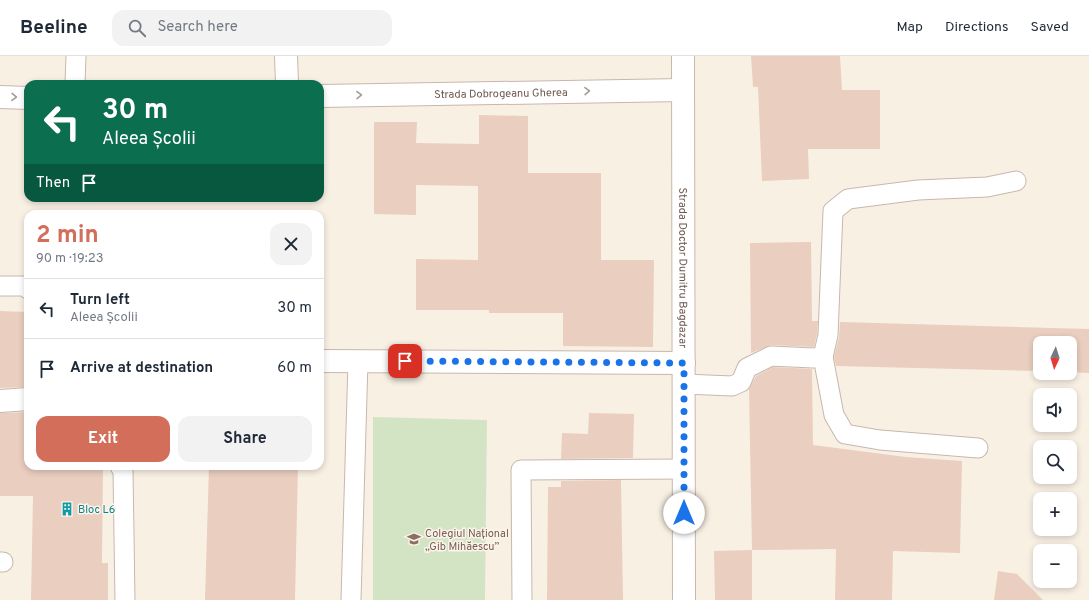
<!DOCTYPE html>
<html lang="en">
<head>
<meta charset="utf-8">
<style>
  body { margin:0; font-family:Overpass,sans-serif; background:#f2f2f3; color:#1f2937; height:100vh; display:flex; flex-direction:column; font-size:15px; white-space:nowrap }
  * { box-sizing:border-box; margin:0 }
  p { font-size:13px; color:#747a83 }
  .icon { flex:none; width:22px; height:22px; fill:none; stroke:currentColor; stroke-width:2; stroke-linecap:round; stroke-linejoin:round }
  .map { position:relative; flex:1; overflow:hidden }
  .details { position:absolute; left:24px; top:154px; width:300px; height:260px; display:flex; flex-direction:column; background:#fff; border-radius:12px; box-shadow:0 2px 6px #0003 }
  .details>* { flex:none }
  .banner { position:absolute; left:24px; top:24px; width:300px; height:122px; border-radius:12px; box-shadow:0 2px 6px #0003; background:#0b6e4f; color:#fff; overflow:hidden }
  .needle { width:26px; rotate:184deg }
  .fabs { position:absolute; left:1033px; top:280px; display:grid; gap:8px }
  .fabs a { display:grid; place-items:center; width:44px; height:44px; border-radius:8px; background:#fff; box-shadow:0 2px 6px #0003; font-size:20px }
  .pin { position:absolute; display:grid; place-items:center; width:34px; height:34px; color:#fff; margin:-17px; border-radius:8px; box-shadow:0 2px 6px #0006 }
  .me { position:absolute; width:44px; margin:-22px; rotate:0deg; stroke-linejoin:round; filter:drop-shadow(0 0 3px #0008) }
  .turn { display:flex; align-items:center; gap:14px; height:84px; padding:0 12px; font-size:18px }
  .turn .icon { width:52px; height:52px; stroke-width:2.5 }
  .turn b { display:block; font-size:28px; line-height:34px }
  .then { display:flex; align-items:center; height:38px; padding:0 12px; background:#0003; gap:8px; font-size:15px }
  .round { display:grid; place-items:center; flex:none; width:42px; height:42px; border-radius:12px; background:#f2f2f3 }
  .head { display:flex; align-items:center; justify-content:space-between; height:68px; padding:0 12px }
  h1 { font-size:24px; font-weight:700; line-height:30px; color:#d26e5a }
  .button { display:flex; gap:8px; margin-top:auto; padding:8px 12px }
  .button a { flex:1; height:46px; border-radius:12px; background:#d26e5a; color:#fff; font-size:16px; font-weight:700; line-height:46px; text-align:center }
  .button a+a { background:#f2f2f3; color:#1f2937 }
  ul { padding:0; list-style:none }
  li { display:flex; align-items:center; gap:12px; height:60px; padding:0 12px; border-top:1px solid #e0e1e3 }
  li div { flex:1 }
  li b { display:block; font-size:15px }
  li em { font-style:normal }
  header { display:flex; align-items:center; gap:24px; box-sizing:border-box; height:56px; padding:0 20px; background:#fff; border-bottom:1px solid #e0e1e3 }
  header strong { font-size:19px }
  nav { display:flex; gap:22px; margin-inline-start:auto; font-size:14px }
  .search { width:280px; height:36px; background:#f2f2f3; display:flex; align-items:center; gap:10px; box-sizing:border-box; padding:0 14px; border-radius:12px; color:#747a83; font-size:15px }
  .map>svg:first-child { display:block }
  .green { fill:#d3e4c5 }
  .building { fill:#eacec0 }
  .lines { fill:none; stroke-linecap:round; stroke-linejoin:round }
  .service-casing { stroke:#c8b7ad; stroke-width:21 }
  .minor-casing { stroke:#c8b7ad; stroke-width:24 }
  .service { stroke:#fff; stroke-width:19 }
  .minor { stroke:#fff; stroke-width:22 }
  .oneway { stroke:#a79a95 }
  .route { stroke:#1a73e8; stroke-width:7; stroke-dasharray:0 12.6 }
  .labels { text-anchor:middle; stroke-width:3; stroke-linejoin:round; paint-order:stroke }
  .street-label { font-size:11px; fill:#6d574e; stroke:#fcf4ea }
  .culture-label { font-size:11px; fill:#0d838f; stroke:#fcf4ea; text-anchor:start }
  .education-label { font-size:11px; fill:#785e54; stroke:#fcf4ea; text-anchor:start }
</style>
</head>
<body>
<header>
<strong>Beeline</strong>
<div class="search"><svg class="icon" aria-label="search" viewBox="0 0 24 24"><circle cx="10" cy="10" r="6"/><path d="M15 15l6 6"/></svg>Search here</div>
<nav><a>Map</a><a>Directions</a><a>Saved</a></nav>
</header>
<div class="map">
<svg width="1089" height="544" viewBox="0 0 1089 544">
  <rect width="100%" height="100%" fill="#f9f0e4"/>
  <path class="green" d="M373,361l114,3 -2,180h-112z"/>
  <g class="building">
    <path d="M751,0h89l2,34h38v59h-72l1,30 -47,2 -4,-94h-5z"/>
    <path d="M479,59l49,1v57h73v87h53l-1,87 -90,-1v-33h-74v-3h-73v-51l62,1v-74l-62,-1v30l-42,-1v-92h43l-1,21 63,1z"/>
    <path d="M811,186l1,79h6l-1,13 -3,13 -43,-2 -20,8 -1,-110z"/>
    <path d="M0,255l28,1v75l-28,1z"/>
    <path d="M840,266l249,7v44l-19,-1v-29h-30v28l-204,-5 -2,-9 5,-20z"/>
    <path d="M773,311l39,2 1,76 93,12 56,4 -2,92 -67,-2 -1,49h-57l1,-51 -84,1 -3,-161 7,-13z"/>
    <path d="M28,356v54h75l-1,97h6v37h-77l2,-104h-33v-83z"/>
    <path d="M589,357l45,1 -1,44 -72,1 1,-26 26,1z"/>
    <path d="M209,410h89l-3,134h-90z"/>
    <path d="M621,424l2,120h-76l1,-113h13v-6z"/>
    <path d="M752,494v50h-37l-1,-49z"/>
    <path d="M998,515l19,3 26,26h-49z"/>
  </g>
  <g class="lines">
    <g class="service-casing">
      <g id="service">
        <path d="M75,28l1,-28"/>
        <path d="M0,230h25l3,3"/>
        <path d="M823,301l11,58 11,19 35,6 98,8"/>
        <path d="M684,328l48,2 9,-4 6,-14 24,-12 42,2 10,-1 5,-22 5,-124 15,-12 70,-9 69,-3 29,-6"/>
        <path d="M120,410l3,5 2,129"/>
        <path d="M0,506h3"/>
        <path d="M351,544l7,-239"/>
        <path d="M522,544l-1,-130 163,-1"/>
      </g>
    </g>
    <g class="minor-casing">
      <g id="minor">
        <path d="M286,0l1,28"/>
        <path id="s1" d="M683,0l1,544"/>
        <path id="s2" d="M320,40l362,-6"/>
        <path d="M0,41l28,1"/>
        <path d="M320,305l364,2"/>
        <path d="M0,345l28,-2"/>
      </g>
    </g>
    <use href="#service" class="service"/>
    <use href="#minor" class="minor"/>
  </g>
  <defs><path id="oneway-chevron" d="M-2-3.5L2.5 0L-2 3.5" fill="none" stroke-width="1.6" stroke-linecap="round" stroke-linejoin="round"/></defs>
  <g class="oneway">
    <use href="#oneway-chevron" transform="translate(587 35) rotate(-1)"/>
    <use href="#oneway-chevron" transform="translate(359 39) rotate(-1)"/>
    <use href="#oneway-chevron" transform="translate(14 41) rotate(1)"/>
  </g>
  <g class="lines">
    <path class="route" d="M405,305l279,2v150"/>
  </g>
  <defs>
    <g id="building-bare" transform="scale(1.08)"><path d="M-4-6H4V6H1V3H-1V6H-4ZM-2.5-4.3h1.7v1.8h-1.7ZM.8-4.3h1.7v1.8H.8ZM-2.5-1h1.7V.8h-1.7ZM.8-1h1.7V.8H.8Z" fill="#0f9aa8" stroke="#fcf4ea" stroke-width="2.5" paint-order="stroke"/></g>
    <g id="school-bare" transform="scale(1.08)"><path d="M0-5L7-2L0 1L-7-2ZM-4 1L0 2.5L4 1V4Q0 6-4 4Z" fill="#8d6e63" stroke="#fcf4ea" stroke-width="2.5" paint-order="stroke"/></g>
  </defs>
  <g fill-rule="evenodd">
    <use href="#building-bare" x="67" y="453"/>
    <use href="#school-bare" x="414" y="483"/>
  </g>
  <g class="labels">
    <g class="street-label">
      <text dy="4" stroke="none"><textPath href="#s2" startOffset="181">Strada Dobrogeanu Gherea</textPath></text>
      <text dy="4" stroke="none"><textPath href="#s1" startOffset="212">Strada Doctor Dumitru Bagdazar</textPath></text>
    </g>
    <g class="culture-label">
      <text x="78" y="457">Bloc L6</text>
    </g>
    <g class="education-label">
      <text x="425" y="481">Colegiul Național<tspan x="425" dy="13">„Gib Mihăescu”</tspan></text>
    </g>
  </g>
</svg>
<div class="fabs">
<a><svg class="needle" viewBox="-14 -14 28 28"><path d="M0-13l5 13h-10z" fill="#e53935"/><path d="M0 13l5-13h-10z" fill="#747a83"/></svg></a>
<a><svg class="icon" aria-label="sound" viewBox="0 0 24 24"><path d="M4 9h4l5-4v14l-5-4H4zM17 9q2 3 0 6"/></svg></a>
<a><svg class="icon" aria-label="search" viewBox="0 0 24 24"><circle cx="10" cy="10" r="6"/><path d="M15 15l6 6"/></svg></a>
<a>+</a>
<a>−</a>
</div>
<div class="pin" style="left:405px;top:305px;background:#d93025"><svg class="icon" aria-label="arrive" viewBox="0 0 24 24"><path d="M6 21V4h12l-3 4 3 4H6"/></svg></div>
<svg class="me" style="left:684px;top:457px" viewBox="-20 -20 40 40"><circle r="19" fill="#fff"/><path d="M0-13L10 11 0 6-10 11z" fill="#1a73e8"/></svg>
<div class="banner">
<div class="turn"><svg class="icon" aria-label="left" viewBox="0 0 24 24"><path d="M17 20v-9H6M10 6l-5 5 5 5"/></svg><div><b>30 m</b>Aleea Școlii</div></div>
<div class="then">Then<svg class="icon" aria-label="arrive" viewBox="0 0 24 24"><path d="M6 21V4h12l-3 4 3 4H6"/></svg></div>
</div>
<section class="details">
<div class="head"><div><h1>2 min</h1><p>90 m · 19:23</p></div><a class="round"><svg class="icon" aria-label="close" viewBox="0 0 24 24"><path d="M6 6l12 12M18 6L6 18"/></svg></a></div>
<ul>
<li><svg class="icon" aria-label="left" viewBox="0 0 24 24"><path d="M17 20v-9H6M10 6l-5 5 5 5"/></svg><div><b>Turn left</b><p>Aleea Școlii</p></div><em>30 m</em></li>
<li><svg class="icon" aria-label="arrive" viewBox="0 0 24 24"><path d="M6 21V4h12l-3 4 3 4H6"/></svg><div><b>Arrive at destination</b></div><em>60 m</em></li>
</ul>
<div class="button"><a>Exit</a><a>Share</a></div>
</section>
</div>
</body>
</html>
